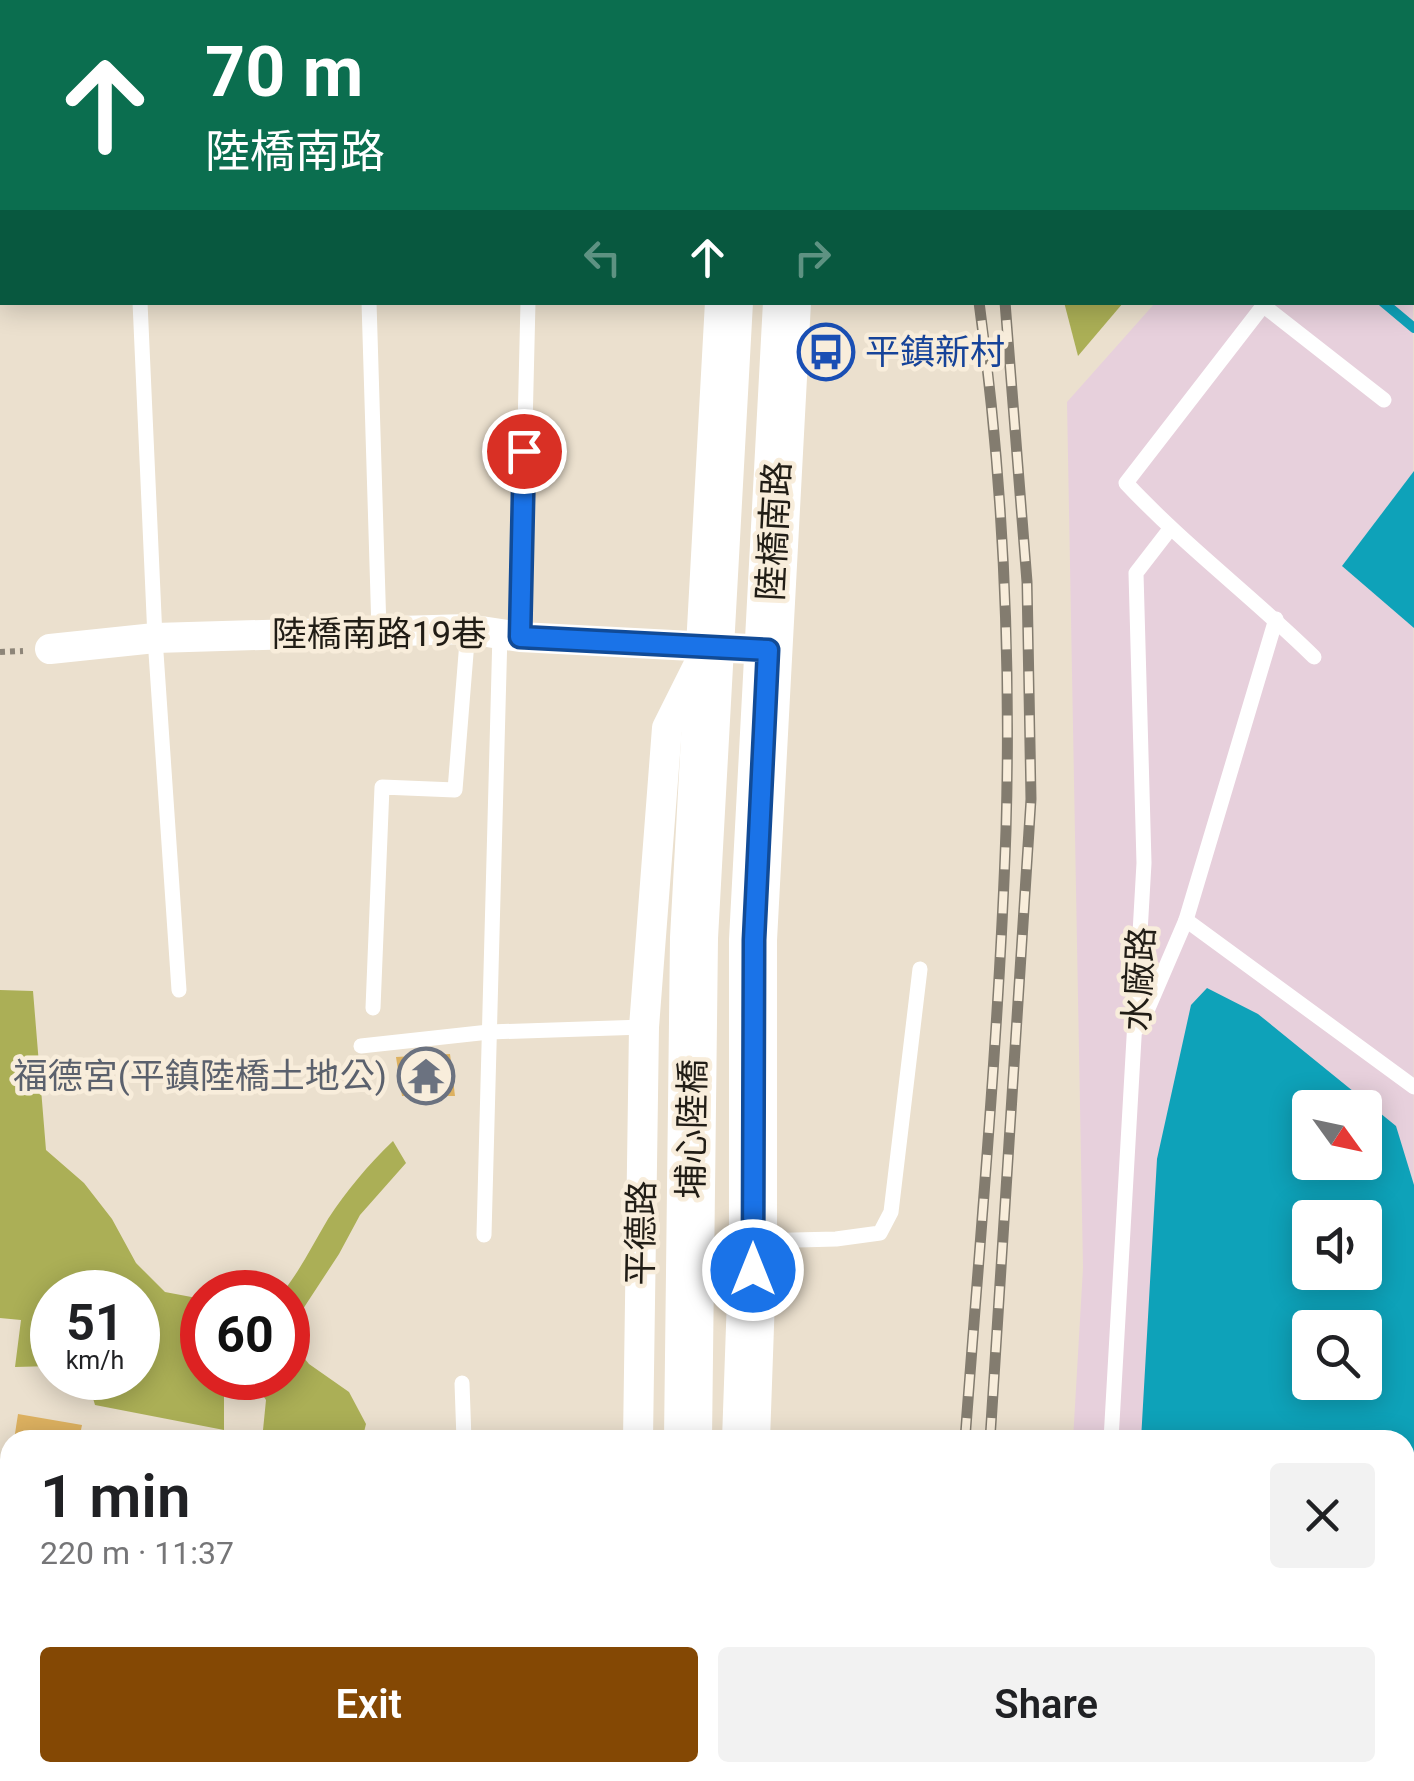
<!DOCTYPE html>
<html lang="en">
<head>
<meta charset="utf-8">
<style>
  body { margin:0; font-family:Roboto,"Noto Sans TC",sans-serif; background:#f2f2f2; color:#202124; height:100vh; display:flex; flex-direction:column; font-size:38px; white-space:nowrap }
  * { box-sizing:border-box; margin:0 }
  p { font-size:32px; color:#757577 }
  .icon { flex:none; width:55px; height:55px; fill:none; stroke:currentColor; stroke-width:2; stroke-linecap:round; stroke-linejoin:round }
  .map { position:relative; flex:1; overflow:hidden }
  .drawer { position:absolute; left:0px; top:1430px; width:1415px; height:352px; display:flex; flex-direction:column; background:#fff; border-radius:30px 30px 0 0; box-shadow:0 5px 25px #0003 }
  .drawer>* { flex:none }
  .hud { position:absolute; left:0px; top:0px; width:1415px; height:305px; box-shadow:0 5px 25px #0003; background:#0b6e4f; color:#fff; overflow:hidden }
  .needle { width:65px; rotate:123deg }
  .buttons { position:absolute; left:1292px; top:1090px; display:grid; gap:20px }
  .buttons a { display:grid; place-items:center; width:90px; height:90px; border-radius:10px; background:#fff; box-shadow:0 5px 25px #0003; font-size:50px }
  .speed { position:absolute; left:30px; top:1270px; display:flex; gap:20px; font-size:50px; font-weight:700; text-align:center }
  .speed>* { display:grid; place-content:center; width:130px; height:130px; border-radius:50%; background:#fff; box-shadow:0 5px 25px #0003; line-height:1 }
  .speed small { font-size:25px; font-weight:400 }
  .speed .limit { border:15px solid #d22; background:#fff; color:#111 }
  .pin { position:absolute; display:grid; place-items:center; width:85px; height:85px; color:#fff; margin:-42px; border:5px solid #fff; border-radius:50%; box-shadow:0 2px 10px #0007 }
  .me { position:absolute; width:110px; margin:-55px; rotate:0deg; stroke-linejoin:round; filter:drop-shadow(0 0 8px #0008) }
  .turn { display:flex; align-items:center; gap:35px; height:210px; padding:0 40px; font-size:45px }
  .turn .icon { width:130px; height:130px; stroke-width:2.5 }
  .turn b { display:block; font-size:70px; line-height:85px }
  .lanes { display:flex; align-items:center; height:95px; padding:0 40px; background:#0003; justify-content:center; gap:50px; direction:ltr }
  .lanes .off { opacity:.35 }
  .round { display:grid; place-items:center; flex:none; width:105px; height:105px; border-radius:10px; background:#f2f2f2 }
  .summary { display:flex; align-items:center; justify-content:space-between; height:170px; padding:0 40px }
  h1 { font-size:60px; font-weight:600; line-height:75px }
  .action { display:flex; gap:20px; margin-top:auto; padding:20px 40px }
  .action a { flex:1; height:115px; border-radius:10px; background:#844804; color:#fff; font-size:40px; font-weight:600; line-height:115px; text-align:center }
  .action a+a { background:#f2f2f2; color:#202124 }
  .map>svg:first-child { display:block }
  .industrial { fill:#e7d0dc; fill-rule:evenodd }
  .forest { fill:#abaf56 }
  .water { fill:#0ea2b9; fill-rule:evenodd }
  .lines { fill:none; stroke-linecap:round; stroke-linejoin:round }
  .stream { stroke:#0ea2b9; stroke-width:10 }
  .building { fill:#ddb160 }
  .path { stroke:#8d8578; stroke-width:6; stroke-dasharray:5 5; stroke-linecap:butt }
  .service { stroke:#fff; stroke-width:15 }
  .minor { stroke:#fff; stroke-width:30 }
  .primary { stroke:#fff; stroke-width:48 }
  .rail-casing { stroke:#837c6f; stroke-width:11 }
  .rail { stroke:#f8eddb; stroke-width:8; stroke-dasharray:22; stroke-linecap:butt }
  .route-casing { stroke:#114b97; stroke-width:25 }
  .route { stroke:#1a73e8; stroke-width:18 }
  .labels { text-anchor:middle; stroke-width:9; stroke-linejoin:round; paint-order:stroke }
  .transit-label { font-size:35px; fill:#164399; stroke:#f8eddb; text-anchor:start }
  .street-label { font-size:35px; fill:#211d16; stroke:#f8eddb }
  .worship-label { font-size:35px; fill:#5b616d; stroke:#f8eddb; text-anchor:end }
</style>
</head>
<body>
<div class="map">
<svg width="1414" height="1781" viewBox="0 0 1414 1781">
  <rect width="100%" height="100%" fill="#ebe0ce"/>
  <path class="industrial" d="M1413,145l1,1636h-360l1,-9h350v-332h-332l10,-172 -16,-866 88,-99 257,-1zM1310,1108h55v54h-55zM1310,1218h55v54h-55zM1310,1328h55v54h-55z"/>
  <g class="forest">
    <path d="M1173,0h241v124l-2,-122z"/>
    <path d="M1064,302h59v1l-45,53z"/>
    <path d="M0,990l33,1 13,159 38,33 28,36 24,44 29,29 37,7v79h22v52l-129,-25 -8,-27h51v-86h-86v74l-37,1 6,-47 -21,-2z"/>
    <path d="M393,1141l13,22 -46,52 -21,39 -38,58 -5,36 13,16 40,28 17,32 -4,16h-100l4,-40 -15,-22h37v-86h-5c18,-23 30,-48 45,-73 19,-29 40,-54 65,-78z"/>
  </g>
  <g class="water">
    <path d="M1414,471v157l-72,-62z"/>
    <path d="M1207,988l51,26 138,112 18,59v566l-9,-1v-310h-264l16,-281 34,-154zM1310,1108h55v54h-55zM1310,1218h55v54h-55zM1310,1328h55v54h-55z"/>
  </g>
  <g class="lines">
    <g class="stream">
      <path d="M1110,0l2,2"/>
      <path d="M1383,302l31,26"/>
    </g>
  </g>
  <g class="building">
    <path d="M450,1054l5,42h-53l-6,-39z"/>
    <path d="M18,1414l64,11 -3,15h-65z"/>
    <path d="M114,1430l44,8v2h-46z"/>
    <path d="M8,1473h2v55l-10,-2z"/>
    <path d="M2,1755l8,2v15h20l-3,9h-27z"/>
  </g>
  <g class="lines">
    <g class="path">
      <path d="M0,652l23,-1"/>
      <path d="M0,1587l10,4"/>
    </g>
    <g class="service">
      <path d="M128,0v2"/>
      <path d="M361,0v2"/>
      <path d="M561,0l1,2"/>
      <path d="M1412,254l2,1"/>
      <path d="M140,302l15,336 24,352"/>
      <path d="M369,302l10,328"/>
      <path d="M1266,302l-140,181c59,63 127,114 188,174"/>
      <path d="M1264,306l120,94"/>
      <path d="M520,637l8,-335"/>
      <path d="M1186,920l228,167"/>
      <path d="M373,1008l9,-221 73,3 13,-161"/>
      <path d="M1140,1027l46,-107 90,-301"/>
      <path d="M361,1046l128,-14 155,-5"/>
      <path d="M484,1235l16,-602"/>
      <path d="M757,1241l79,-2 44,-6 11,-21 29,-243"/>
      <path d="M462,1383l2,57"/>
      <path d="M1111,1440l33,-577 -8,-290 34,-44"/>
      <path d="M1231,1772l71,9"/>
      <path d="M53,1781l3,-9"/>
      <path d="M1090,1781v-9"/>
    </g>
    <g class="minor">
      <path d="M50,649l105,-11 313,-9 52,8 248,13"/>
      <path d="M638,1440l6,-413 23,-299 33,-66"/>
      <path d="M686,1772l2,9"/>
      <path d="M608,1781l1,-9"/>
    </g>
    <g class="primary">
      <path d="M734,0l1,2"/>
      <path d="M793,0v2"/>
      <path d="M688,1440l6,-502 35,-636"/>
      <path d="M746,1440l7,-199v-301l34,-638"/>
      <path d="M726,1772l2,9"/>
      <path d="M785,1772l2,9"/>
    </g>
    <g class="rail-casing">
      <g id="rail">
        <path d="M927,0v2"/>
        <path d="M951,0v2"/>
        <path d="M965,1440c15,-203 34,-407 41,-610 5,-176 -3,-353 -27,-528"/>
        <path d="M990,1440l41,-641 -4,-217 -22,-280"/>
        <path d="M940,1781l1,-9"/>
        <path d="M966,1781l1,-9"/>
      </g>
    </g>
    <use href="#rail" class="rail"/>
  </g>
  <g class="lines">
    <g class="route-casing">
      <path id="route" d="M524,451l-4,186 248,13 -14,290 -1,330"/>
    </g>
    <use href="#route" class="route"/>
  </g>
  <defs>
    <g id="bus-ring" transform="scale(2.875)"><circle r="9.5" fill="#f8eddb" stroke="#1a4fb4" stroke-width="1.5"/><path d="M-5-6H5V4H4V6H2V4H-2V6H-4V4H-5ZM-3.5-4V0h7V-4ZM-3.5 1.2v1.5H-2V1.2ZM2 1.2v1.5H3.5V1.2Z" fill="#1a4fb4"/></g>
    <g id="temple-ring" transform="scale(2.875)"><circle r="9.5" fill="#f8eddb" stroke="#6b7280" stroke-width="1.5"/><path d="M0-6L5-2H3V0L6.5 2.5H4V6H1.5V3h-3V6H-4V2.5H-6.5L-3 0V-2H-5Z" fill="#6b7280"/></g>
  </defs>
  <g fill-rule="evenodd">
    <use href="#bus-ring" x="826" y="352"/>
    <use href="#temple-ring" x="426" y="1076"/>
  </g>
  <g class="labels">
    <g class="transit-label">
      <text x="865" y="364">平鎮新村</text>
    </g>
    <g class="street-label">
      <text transform="translate(774 531) rotate(-87)" y="12">陸橋南路</text>
      <text x="379" y="646">陸橋南路19巷</text>
      <text transform="translate(1139 979) rotate(-87)" y="12">水廠路</text>
      <text transform="translate(692 1129) rotate(-89)" y="12">埔心陸橋</text>
      <text transform="translate(641 1233) rotate(-89)" y="12">平德路</text>
    </g>
    <g class="worship-label">
      <text x="387" y="1088">福德宮(平鎮陸橋土地公)</text>
    </g>
  </g>
</svg>
<div class="buttons">
<a><svg class="needle" viewBox="-14 -14 28 28"><path d="M0-13l5 13h-10z" fill="#e53935"/><path d="M0 13l5-13h-10z" fill="#757577"/></svg></a>
<a><svg class="icon" aria-label="sound" viewBox="0 0 24 24"><path d="M4 9h4l5-4v14l-5-4H4zM17 9q2 3 0 6"/></svg></a>
<a><svg class="icon" aria-label="search" viewBox="0 0 24 24"><circle cx="10" cy="10" r="6"/><path d="M15 15l6 6"/></svg></a>
</div>
<div class="speed"><div>51<small>km/h</small></div><div class="limit">60</div></div>
<div class="pin" style="left:524px;top:451px;background:#d93025"><svg class="icon" aria-label="arrive" viewBox="0 0 24 24"><path d="M6 21V4h12l-3 4 3 4H6"/></svg></div>
<svg class="me" style="left:753px;top:1270px" viewBox="-20 -20 40 40"><circle r="17" fill="#1a73e8" stroke="#fff" stroke-width="3"/><path d="M0-11L8 9 0 5-8 9z" fill="#fff"/></svg>
<div class="hud">
<div class="turn"><svg class="icon" aria-label="ahead" viewBox="0 0 24 24"><path d="M12 20V5M6 11l6-6 6 6"/></svg><div><b>70 m</b>陸橋南路</div></div>
<div class="lanes"><svg class="icon off" aria-label="left" viewBox="0 0 24 24"><path d="M17 20v-9H6M10 6l-5 5 5 5"/></svg><svg class="icon" aria-label="ahead" viewBox="0 0 24 24"><path d="M12 20V5M6 11l6-6 6 6"/></svg><svg class="icon off" aria-label="right" viewBox="0 0 24 24"><path d="M7 20v-9h11M14 6l5 5-5 5"/></svg></div>
</div>
<section class="drawer">
<div class="summary"><div><h1>1 min</h1><p>220 m · 11:37</p></div><a class="round"><svg class="icon" aria-label="close" viewBox="0 0 24 24"><path d="M6 6l12 12M18 6L6 18"/></svg></a></div>
<div class="action"><a>Exit</a><a>Share</a></div>
</section>
</div>
</body>
</html>
